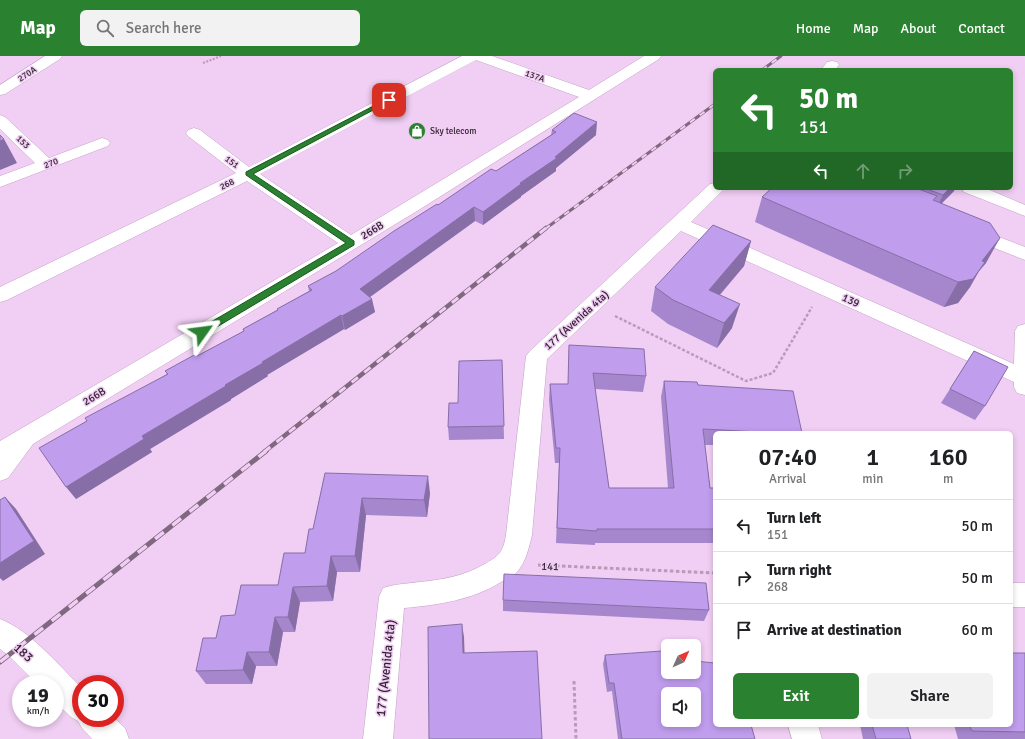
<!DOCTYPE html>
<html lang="en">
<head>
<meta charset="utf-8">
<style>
  body { margin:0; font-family:Signika,sans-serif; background:#f2f2f2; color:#202124; height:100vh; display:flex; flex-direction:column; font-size:15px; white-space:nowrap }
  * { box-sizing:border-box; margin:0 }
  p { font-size:13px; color:#757577 }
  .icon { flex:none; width:22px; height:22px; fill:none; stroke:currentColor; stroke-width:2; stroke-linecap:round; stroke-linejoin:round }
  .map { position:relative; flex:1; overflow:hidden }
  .drawer { position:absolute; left:713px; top:375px; width:300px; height:296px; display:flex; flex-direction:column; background:#fff; border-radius:6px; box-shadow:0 2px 6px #0003 }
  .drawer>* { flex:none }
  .top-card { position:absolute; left:713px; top:12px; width:300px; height:122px; border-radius:6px; box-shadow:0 2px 6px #0003; background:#2a8231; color:#fff; overflow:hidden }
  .needle { width:26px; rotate:45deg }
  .fabs { position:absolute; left:661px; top:583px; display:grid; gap:8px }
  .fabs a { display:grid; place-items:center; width:40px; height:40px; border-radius:6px; background:#fff; box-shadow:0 2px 6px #0003; font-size:20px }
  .speed { position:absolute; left:12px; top:619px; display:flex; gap:8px; font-size:20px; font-weight:700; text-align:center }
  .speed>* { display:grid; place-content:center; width:52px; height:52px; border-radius:50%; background:#fff; box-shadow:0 2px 6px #0003; line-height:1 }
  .speed small { font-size:10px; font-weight:400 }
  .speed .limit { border:6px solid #d22; background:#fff; color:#111 }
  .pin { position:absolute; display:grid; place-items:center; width:34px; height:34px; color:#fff; margin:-17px; border-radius:8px; box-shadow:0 2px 6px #0006 }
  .me { position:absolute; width:44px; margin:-22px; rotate:59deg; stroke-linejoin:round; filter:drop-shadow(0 0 3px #0008) }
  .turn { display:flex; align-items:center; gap:14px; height:84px; padding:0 20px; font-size:18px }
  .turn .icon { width:52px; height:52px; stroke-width:2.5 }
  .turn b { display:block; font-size:28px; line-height:34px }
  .lanes { display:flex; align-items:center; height:38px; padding:0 20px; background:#0003; justify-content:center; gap:20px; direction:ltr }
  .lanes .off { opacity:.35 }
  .eta { display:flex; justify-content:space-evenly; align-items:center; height:68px; text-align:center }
  .eta b { font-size:24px; font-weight:600; line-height:28px }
  .primary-button { display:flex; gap:8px; margin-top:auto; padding:8px 20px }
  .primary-button a { flex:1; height:46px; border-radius:6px; background:#2a8231; color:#fff; font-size:16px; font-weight:600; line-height:46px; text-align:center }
  .primary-button a+a { background:#f2f2f2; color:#202124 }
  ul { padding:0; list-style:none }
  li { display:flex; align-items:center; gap:12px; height:52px; padding:0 20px; border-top:1px solid #e0e0e0 }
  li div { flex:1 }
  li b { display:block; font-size:15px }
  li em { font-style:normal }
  header { display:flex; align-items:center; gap:24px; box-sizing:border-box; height:56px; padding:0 20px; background:#2a8231; color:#fff }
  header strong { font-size:19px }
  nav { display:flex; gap:22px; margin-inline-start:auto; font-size:14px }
  .search { width:280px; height:36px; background:#f2f2f2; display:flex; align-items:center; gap:10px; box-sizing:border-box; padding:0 14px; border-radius:6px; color:#757577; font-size:15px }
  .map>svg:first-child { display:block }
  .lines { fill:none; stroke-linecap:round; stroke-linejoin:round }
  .minor-casing { stroke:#c3a1c5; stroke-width:1 }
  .path-far2 { stroke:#b79bb9; stroke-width:2; stroke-dasharray:2 1.5; stroke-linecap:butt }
  .path-far1 { stroke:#b79bb9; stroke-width:2.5; stroke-dasharray:3 2; stroke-linecap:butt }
  .path { stroke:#b79bb9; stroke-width:3; stroke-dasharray:3.5 2.5; stroke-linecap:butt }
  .minor { fill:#fff; fill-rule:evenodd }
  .rail-far2-casing { stroke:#806980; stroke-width:3 }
  .rail-far1-casing { stroke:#806980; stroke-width:4.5 }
  .rail-casing { stroke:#806980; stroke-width:5 }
  .rail-far2 { stroke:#f1cef3; stroke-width:2; stroke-dasharray:6; stroke-linecap:butt }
  .rail-far1 { stroke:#f1cef3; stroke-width:3; stroke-dasharray:8; stroke-linecap:butt }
  .rail { stroke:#f1cef3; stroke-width:3.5; stroke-dasharray:11; stroke-linecap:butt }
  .wall { fill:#a687cd }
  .shaded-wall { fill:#876ea7 }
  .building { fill:#c19dee; stroke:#876ea7; fill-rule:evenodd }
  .route { fill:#2a8231; stroke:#1b5420 }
  .labels { text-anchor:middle; stroke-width:3; stroke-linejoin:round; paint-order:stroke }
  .far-street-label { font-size:9px; fill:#312331; stroke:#f1cef3 }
  .far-poi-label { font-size:9px; fill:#312331; stroke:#f1cef3; text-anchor:start }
  .street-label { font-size:11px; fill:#312331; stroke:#f1cef3 }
  .near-street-label { font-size:13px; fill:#312331; stroke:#f1cef3 }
</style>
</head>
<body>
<header>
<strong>Map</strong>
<div class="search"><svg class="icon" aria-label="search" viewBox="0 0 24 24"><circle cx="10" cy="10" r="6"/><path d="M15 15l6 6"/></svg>Search here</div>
<nav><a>Home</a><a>Map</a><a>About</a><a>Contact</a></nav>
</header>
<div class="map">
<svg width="1025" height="683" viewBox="0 0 1025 683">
  <rect width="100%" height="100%" fill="#f1cef3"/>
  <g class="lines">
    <g class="minor-casing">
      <g id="minor">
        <path d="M45,0h17l-2,3 -55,35 -5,1v-10z"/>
        <path d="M462,0h30l97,34 55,-34h17l-2,3 -242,152 -384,233 -25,34 -8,3v-40l338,-198 -91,-62 -240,119 -7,2v-15l236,-114 -48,-37 -2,-3 2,-3 6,-2 6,2 49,37zM476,4l103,37 -228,138 -91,-61z"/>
        <path d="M832,5l5,1 2,3 -4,5h-14l6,-8z"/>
        <path d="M0,59l5,2 44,41 53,-20 6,2 2,3 -2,3 -108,41v-11l35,-13 -35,-34z"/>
        <path d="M715,127v5h10l-34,34 323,142 1,-33 3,-5 7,-2v71l-8,-2 -3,-6v-5l-333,-151 -134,128 -15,176c-3,12 -6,27 -15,37 -4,4 -11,7 -16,10 -29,18 -63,23 -97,26l-11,131h-30l16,-142 4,-9c11,-4 23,-4 36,-6 22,-2 45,-6 64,-17 16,-9 20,-12 23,-30l20,-179 4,-5 180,-167z"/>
        <path d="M961,132h24l40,17v11l-61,-24z"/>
        <path d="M970,170l55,21v13l-61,-24 -3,-4 3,-4z"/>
        <rect x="1011" y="527" width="14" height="24"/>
        <path d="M0,563c31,12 57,45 81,68v31h33l11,10 4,11h-37l-10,-11 -4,-7 -7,-4 -16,-15v-18h-18l-28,-28 -9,-7z"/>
        <path d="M788,669h30l4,14h-30z"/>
      </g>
    </g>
    <path class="path-far2" d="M203,7l18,-7"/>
    <path class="path-far1" d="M615,260l131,65 27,-8 39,-66"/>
    <g class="path">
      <path d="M538,509l177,8"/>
      <path d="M574,625l2,58"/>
    </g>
    <use href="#minor" class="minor"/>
    <g class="rail-far2-casing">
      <g id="rail-far2">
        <path d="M762,14l19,-14"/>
        <path d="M545,173l170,-125"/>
      </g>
    </g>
    <g class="rail-far1-casing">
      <path id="rail-far1" d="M264,396l282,-224"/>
    </g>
    <g class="rail-casing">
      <path id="rail" d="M0,606l266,-211"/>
    </g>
    <use href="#rail-far2" class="rail-far2"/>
    <use href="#rail-far1" class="rail-far1"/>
    <use href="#rail" class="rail"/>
  </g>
  <g class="wall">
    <path d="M552,74l44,5 -40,33v3l-35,25v1l-38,28 -8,-4 -105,76 5,15 -30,18 -1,-1 -77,46 1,1 -37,23v1l-81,49 2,3 -76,47 11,-78 80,-47 -2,-3 32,-15 47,-25 -1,-2 34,-19v-1l32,-18 -1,-5 28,-15 102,-66 58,-34 55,-36z"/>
    <path d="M772,132h183l-1,3 -12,12 44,60 -7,8 -9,16 -12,16 -14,4 -189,-85 7,-25z"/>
    <path d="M751,185l-7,25 -24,29 12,33 -15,20 -49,-24 -17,-13 4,-24z"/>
    <path d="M569,289l77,31 -3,16 -48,-3 14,99h59l-7,-91 3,-16 34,4 104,48h-87v12h-10l5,43h5v55h-120v2l-39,-2 3,-80h-4l-6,-63 1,-16h18z"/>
    <path d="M974,295l11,55 -10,14 -34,-17z"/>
    <path d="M502,304l2,79 -55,1 -1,-13 10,-24z"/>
    <path d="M325,417l105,20 -3,24 -61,-2 -6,57h-23l-4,29 -33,1 -5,30h-12l-6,34h-21l-4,18h-46l-10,-13 20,-33 19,-23 43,-30 27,-32 8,-24z"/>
    <path d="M503,544l206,10 -5,11 -201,-10z"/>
    <path d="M1025,597v86h-67l-4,-14h57z"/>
    <path d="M605,599l58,5 92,79h-137l-6,-48 -5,1 -4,-28z"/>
    <path d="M860,669h47l4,14h-48z"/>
  </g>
  <g class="shaded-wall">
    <path d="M597,66l-1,13 -40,33v3l-35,25v1l-38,28v-13l72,-55z"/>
    <path d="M4,83l13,24 -17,7v-29z"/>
    <path d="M950,132h5l-1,3 -18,18 7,-14z"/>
    <path d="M474,151l1,14 -112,81 -3,-13z"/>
    <path d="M1000,182l-14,25 -7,8 -9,16 -12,16 -14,4 14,-25z"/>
    <path d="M751,185l-7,25 -41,48 6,-24z"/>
    <path d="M372,243l3,13 -30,18 -3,-14z"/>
    <path d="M740,248l-8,24 -15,20 7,-25z"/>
    <path d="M341,259l3,14 -77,46 1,1 -37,23v1l-81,49 2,3 -76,47 -10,-12 76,-51 120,-74z"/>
    <path d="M428,420l2,17 -3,24 -3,-17z"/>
    <path d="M5,441l11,12 29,45 -42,27 -3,-3v-15z"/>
    <path d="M362,442l4,17 -6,57 -5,-16z"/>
    <path d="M331,500l6,16 -4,29 -6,-15z"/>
    <path d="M293,531l7,15 -5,30 -7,-15z"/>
    <path d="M275,561l8,15 -6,34 -8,-14z"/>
    <path d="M462,568l2,13 1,28 -2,-12z"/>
    <path d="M247,596l9,14 -4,18 -9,-14z"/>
  </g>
  <g class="building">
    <path d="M574,57l23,9 -42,35 2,1 -37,25 1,1 -38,28 -9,-5 -114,82 12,10 -30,17 -1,-1 -79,47 1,1 -38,22 1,1 -84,50 2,3 -78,48 -27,-39 48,-27 -2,-3 83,-44 -3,-3 31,-17 1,2 47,-25 -1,-2 35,-19 -1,-1 35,-19 -4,-4 28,-15 58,-40 43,-27 1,1 53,-36 5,2 60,-39 -4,-2z"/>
    <path d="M0,79l4,4 -4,2z"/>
    <path d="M772,132h144l21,8 -4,4 57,23 10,15 -18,23 3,1 -12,17 -15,3 -196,-85z"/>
    <path d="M924,132h26l-7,7z"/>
    <path d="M713,169l38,16 -42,49 31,14 -16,19 -51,-23 -18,-13z"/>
    <path d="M569,289l75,4 2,27 -53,-3 16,115h65l-10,-107 33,1 1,3 95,6 9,42h-25l-74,-4 7,59h5v41h-118v2l-40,-3 3,-80h-4l-6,-64h18z"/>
    <path d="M974,295l34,16 -23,39 -35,-17z"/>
    <path d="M502,304l2,66 -56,1 1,-24h9l1,-42z"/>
    <path d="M325,417l103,3 -4,24 -62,-2 -7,58h-24l-4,30 -34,1 -5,30h-13l-6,35h-22l-4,18 -47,1 7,-33h13l5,-22 14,-1 6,-30h37l6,-32h21l4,-24h4z"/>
    <path d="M5,441l29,44 -34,22v-63z"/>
    <path d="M504,518l202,9 3,27 -206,-10z"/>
    <path d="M462,568l1,29 74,-2 5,88h-113l-1,-112z"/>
    <path d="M662,595l1,9h5v12h26v-11l21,2v62h36l4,14h-133l-8,-56h-5l-4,-28zM668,638h26v26h-26z"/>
    <path d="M1011,597h14v79l-53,-1 -3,-6h42z"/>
    <path d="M872,669h35l4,14h-35z"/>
  </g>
  <path class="route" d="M387,43l5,1 -139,74 101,67v4l-149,89h-6l-1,-2 1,-3 147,-86 -100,-68v-3z"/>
  <defs>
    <g id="shop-disc" transform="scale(0.9)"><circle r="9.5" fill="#2a8231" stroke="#f1cef3"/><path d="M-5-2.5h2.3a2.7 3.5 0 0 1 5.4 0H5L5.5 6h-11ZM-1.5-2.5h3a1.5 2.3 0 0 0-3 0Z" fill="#fff"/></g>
  </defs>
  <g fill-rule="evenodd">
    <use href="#shop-disc" x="417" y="75"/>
  </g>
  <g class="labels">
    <g class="far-street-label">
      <text transform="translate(27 18) rotate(-33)" y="3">270A</text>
      <text transform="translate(535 20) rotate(20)" y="3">137A</text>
      <text transform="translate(23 86) rotate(44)" y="3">153</text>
      <text transform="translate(232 106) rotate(37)" y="3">151</text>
      <text transform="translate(51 107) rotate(-21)" y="3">270</text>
      <text transform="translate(227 128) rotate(-26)" y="3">268</text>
    </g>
    <g class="far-poi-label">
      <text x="430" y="78">Sky telecom</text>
    </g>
    <g class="street-label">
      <text transform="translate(372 174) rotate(-31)" y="4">266B</text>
      <text transform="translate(851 244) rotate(24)" y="4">139</text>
      <text transform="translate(576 264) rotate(-42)" y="4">177 (Avenida 4ta)</text>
      <text transform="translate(94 340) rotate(-31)" y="4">266B</text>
      <text transform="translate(550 510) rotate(2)" y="4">141</text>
    </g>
    <g class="near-street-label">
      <text transform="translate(24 596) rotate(42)" y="5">183</text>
      <text transform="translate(385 612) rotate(-84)" y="5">177 (Avenida 4ta)</text>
    </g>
  </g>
</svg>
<div class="fabs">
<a><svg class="needle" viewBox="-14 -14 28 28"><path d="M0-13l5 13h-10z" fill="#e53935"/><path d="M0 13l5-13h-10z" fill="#757577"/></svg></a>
<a><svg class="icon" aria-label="sound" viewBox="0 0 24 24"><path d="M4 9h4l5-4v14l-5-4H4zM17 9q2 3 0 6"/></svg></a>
</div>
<div class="speed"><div>19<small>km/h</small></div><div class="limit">30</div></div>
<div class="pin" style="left:389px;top:44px;background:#d93025"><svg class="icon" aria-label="arrive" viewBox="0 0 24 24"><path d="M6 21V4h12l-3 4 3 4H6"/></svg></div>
<svg class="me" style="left:202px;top:276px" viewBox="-20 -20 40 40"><path d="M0-17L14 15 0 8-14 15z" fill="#2a8231" stroke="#fff" stroke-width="4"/></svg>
<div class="top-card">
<div class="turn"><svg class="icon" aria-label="left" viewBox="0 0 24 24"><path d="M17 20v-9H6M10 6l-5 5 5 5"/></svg><div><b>50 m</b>151</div></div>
<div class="lanes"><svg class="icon" aria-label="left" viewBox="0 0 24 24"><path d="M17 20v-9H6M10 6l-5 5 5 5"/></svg><svg class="icon off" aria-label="ahead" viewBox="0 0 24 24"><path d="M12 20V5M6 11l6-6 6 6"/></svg><svg class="icon off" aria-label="right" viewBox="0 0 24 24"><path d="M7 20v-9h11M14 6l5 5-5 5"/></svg></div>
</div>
<section class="drawer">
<div class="eta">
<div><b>07:40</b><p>Arrival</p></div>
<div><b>1</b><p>min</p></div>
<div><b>160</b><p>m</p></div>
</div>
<ul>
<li><svg class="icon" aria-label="left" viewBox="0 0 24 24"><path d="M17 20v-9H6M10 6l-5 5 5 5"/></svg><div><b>Turn left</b><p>151</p></div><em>50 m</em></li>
<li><svg class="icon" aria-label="right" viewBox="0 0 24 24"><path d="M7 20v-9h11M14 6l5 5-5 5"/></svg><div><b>Turn right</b><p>268</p></div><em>50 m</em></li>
<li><svg class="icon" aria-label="arrive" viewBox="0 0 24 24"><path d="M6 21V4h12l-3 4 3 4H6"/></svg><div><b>Arrive at destination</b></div><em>60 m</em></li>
</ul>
<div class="primary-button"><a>Exit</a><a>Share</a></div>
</section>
</div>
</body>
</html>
